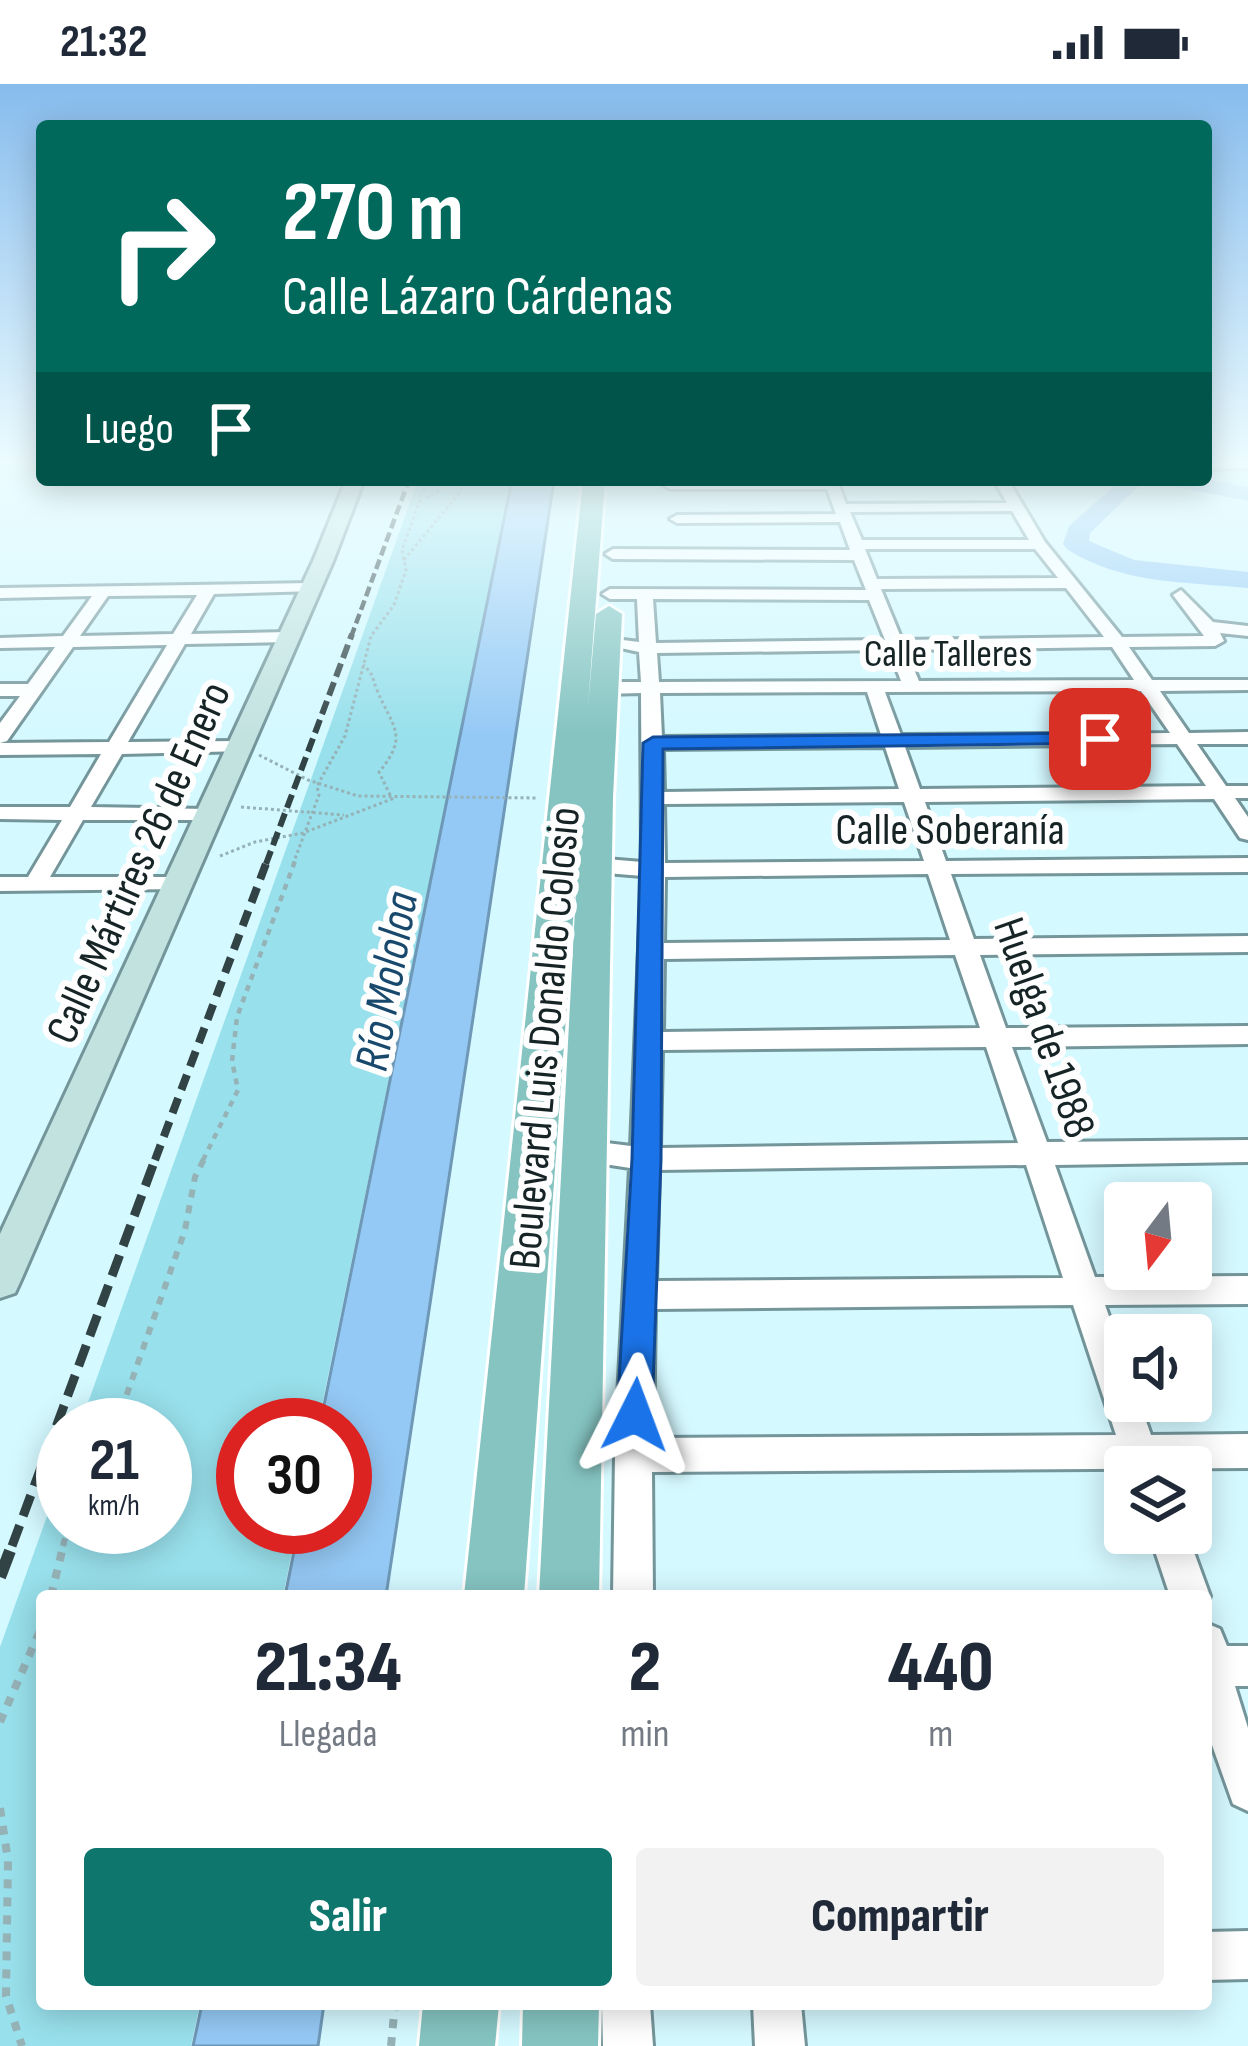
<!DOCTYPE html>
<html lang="es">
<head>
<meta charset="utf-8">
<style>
  body { margin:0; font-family:"Sofia Sans Condensed",sans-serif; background:#f2f2f3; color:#1f2937; height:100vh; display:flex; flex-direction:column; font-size:45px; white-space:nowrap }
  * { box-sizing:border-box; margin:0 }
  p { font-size:39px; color:#747a83 }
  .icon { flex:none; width:66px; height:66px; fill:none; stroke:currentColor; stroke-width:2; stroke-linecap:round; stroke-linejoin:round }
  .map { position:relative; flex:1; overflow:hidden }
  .panel { position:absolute; left:36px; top:1506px; width:1176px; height:420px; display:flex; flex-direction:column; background:#fff; border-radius:12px; box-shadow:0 6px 30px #0003 }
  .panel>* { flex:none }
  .guide { position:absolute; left:36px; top:36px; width:1176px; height:366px; border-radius:12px; box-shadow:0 6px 30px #0003; background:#00695c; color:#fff; overflow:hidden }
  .needle { width:78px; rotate:196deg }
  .tools { position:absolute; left:1104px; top:1098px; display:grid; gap:24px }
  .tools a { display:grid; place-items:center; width:108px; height:108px; border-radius:12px; background:#fff; box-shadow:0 6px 30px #0003; font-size:60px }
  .speed { position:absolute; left:36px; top:1314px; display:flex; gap:24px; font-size:60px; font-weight:700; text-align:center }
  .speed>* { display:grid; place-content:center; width:156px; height:156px; border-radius:50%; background:#fff; box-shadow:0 6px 30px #0003; line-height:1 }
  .speed small { font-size:30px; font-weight:400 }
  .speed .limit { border:18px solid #d22; background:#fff; color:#111 }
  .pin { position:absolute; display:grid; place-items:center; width:102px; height:102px; color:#fff; margin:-51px; border-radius:24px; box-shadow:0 6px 18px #0006 }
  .me { position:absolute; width:132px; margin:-66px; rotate:3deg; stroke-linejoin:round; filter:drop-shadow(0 0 9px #0008) }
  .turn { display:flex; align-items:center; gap:42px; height:252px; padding:0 48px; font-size:54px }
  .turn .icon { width:156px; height:156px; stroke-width:2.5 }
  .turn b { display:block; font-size:84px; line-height:102px }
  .then { display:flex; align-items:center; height:114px; padding:0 48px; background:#0003; gap:24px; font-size:45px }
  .eta { display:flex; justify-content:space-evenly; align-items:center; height:204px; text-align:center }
  .eta b { font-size:72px; font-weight:800; line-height:84px }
  .cta { display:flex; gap:24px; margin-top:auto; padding:24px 48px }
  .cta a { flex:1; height:138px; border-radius:12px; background:#0f766e; color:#fff; font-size:48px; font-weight:800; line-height:138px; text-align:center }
  .cta a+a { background:#f2f2f3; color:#1f2937 }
  .status { display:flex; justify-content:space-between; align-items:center; height:84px; padding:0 60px; background:#fff; direction:ltr }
  .status svg { height:33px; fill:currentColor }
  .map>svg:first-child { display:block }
  .green { fill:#98e0eb }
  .water { fill:#95c9f5; stroke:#6f98b7; stroke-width:3 }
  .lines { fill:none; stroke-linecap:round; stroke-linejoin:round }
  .river { fill:#95c9f5; fill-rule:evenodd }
  .street-casing { stroke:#74969b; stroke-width:6 }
  .secondary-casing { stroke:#74969b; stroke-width:6 }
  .primary-casing { stroke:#fff; stroke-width:6 }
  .path-far3 { stroke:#95b2b7; stroke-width:3; stroke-dasharray:3 3; stroke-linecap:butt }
  .path-far2 { stroke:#95b2b7; stroke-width:4.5; stroke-dasharray:6 6; stroke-linecap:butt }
  .path-far1 { stroke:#95b2b7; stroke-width:6; stroke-dasharray:8 8; stroke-linecap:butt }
  .path { stroke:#95b2b7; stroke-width:8; stroke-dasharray:9 9; stroke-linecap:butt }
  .street { fill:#fff; fill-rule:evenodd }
  .secondary { fill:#c2e2e0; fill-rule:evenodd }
  .primary { fill:#85c4c1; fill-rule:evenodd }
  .rail-far4 { stroke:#314345; stroke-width:4.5; stroke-dasharray:10 4.5; stroke-linecap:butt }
  .rail-far3 { stroke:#314345; stroke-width:6; stroke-dasharray:14 6; stroke-linecap:butt }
  .rail-far2 { stroke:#314345; stroke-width:8; stroke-dasharray:16 9; stroke-linecap:butt }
  .rail-far1 { stroke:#314345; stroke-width:9; stroke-dasharray:22 10; stroke-linecap:butt }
  .rail { stroke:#314345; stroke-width:12; stroke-dasharray:28 15; stroke-linecap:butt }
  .route { fill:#1a73e8; stroke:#114b97; stroke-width:3 }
  .labels { text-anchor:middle; stroke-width:12; stroke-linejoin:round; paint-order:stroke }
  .far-street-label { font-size:39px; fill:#162426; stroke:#fefefe }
  .street-label { font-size:45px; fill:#162426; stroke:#fefefe }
  .water-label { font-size:48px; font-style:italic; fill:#18496d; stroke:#fefefe }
</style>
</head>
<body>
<div class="status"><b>21:32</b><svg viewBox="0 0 49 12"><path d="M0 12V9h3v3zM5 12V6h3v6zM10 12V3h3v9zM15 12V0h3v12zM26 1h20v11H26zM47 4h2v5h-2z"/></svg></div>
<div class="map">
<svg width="1248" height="1962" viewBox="0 0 1248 1962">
  <rect width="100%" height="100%" fill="#d4f9ff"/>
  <path class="green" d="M418,396h94l-194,945h-75v102h54l-14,69h-241v408h158l-9,42h-191v-399l63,-175v55h102v-102h-85z"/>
  <g class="water">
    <path d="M512,396h42l-168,1116h-101l14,-69h46v-102h-25z"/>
    <path d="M202,1920h122l-6,42h-125z"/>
  </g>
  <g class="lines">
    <g class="river">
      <path d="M1206,395l42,8v14l-80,-16 -3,-5z"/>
      <path d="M1121,396h24l-55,53 -1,8 45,19 114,12v16c-61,-6 -128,-4 -181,-39l-4,-5 6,-18z"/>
    </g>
    <g class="street-casing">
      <g id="street">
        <path d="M1206,377h42v7l-42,1z"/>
        <path d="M837,396l9,24 161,-1 -13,-23h14l37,62 77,95 82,-1 -31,-41 8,-5 32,32 35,4v10l-28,-3 4,8 -9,5 -86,1 23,33h96v10l-88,1 29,42 59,-1v12h-51l29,42h22v12h-13l13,19v23l-8,-2 -26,-39 -289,3 21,59 302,-3v14l-297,2 23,65 274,-3v16l-268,3 26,73 242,-2v18l-236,3 35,95 201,-2v22l-193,3 40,112 153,-1v28l-143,1 20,56v40h14l12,34 97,-1v34l-596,4 1,124h-40l2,-141 15,-287 -58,-9 -4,-8 4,-8 10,-3 49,6 11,-270 -48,-4 -11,-7 11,-7 48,4 -1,-169 -37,1 -9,-6 9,-6h37l-2,-30 -41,-9 9,-5 32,4 -2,-43h-27l-8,-5 8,-5 256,1 -12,-30 -241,-1 -8,-5 8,-5 237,1 -10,-28 -163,1 -7,-4 7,-4 159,-1 -9,-25h-157l-7,-4 7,-4zM1012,427l17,29h-167l-12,-28zM865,465h170l23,29 -181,1zM1066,504l38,49 -202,3 -21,-51zM653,515l216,1 16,40 -229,3zM1112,563l22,33 -215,1 -13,-31zM889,566l12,31 -242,1 -2,-29zM1141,607l29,42 -269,2 -16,-43zM867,608l14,43 -219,2 -2,-44zM1177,660l29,42 -286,3 -15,-42zM885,663l14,42 -235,3 -1,-43zM904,718l20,59 -259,2 -1,-59zM928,790l22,66 -286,3 1,-66zM955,871l25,73 -317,4 1,-73zM986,963l32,96 -358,5 2,-98zM1026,1081l37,113 -407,3 3,-111zM1073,1221l43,130 -463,3 2,-129z"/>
        <path d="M311,499l6,2v6l-103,3 -23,40 98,-2 9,5 -9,5 -104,2 -57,98 110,-1 7,2v8l-123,3 -31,53 116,2 8,1v10h-132l-33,57h124l11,7 -3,5 -182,2v-14h28l34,-57 -62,-1v-12h70l31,-53 -101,1v-12l109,-1 58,-97 -94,2 -66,94 -7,2v-20l20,-27h-20v-12h28l27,-37 -55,1v-10l63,-2 29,-40 -92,2v-10zM197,511l-24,39 -93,2 28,-40z"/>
        <path d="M1149,1449h38l23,63 -4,9v-9h-36z"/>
        <path d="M1206,1539l14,6 7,17h21v40h-13l13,42v83l-15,-7 -27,-76z"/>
        <path d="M1248,1847v48l-42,1v-48z"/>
        <path d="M602,1920h48l3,42h-50z"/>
        <path d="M753,1920h48l4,42h-50z"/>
      </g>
    </g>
    <g class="secondary-casing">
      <path id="secondary" d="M346,396h18l-30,79 -313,721 -6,13 -15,5v-64l314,-675z"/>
    </g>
    <g class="primary-casing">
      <g id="primary">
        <path d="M583,396h22l-17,226 8,-92 13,-8 13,8 -9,184 -14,798h-60l39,-744 -54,744h-60z"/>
        <path d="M423,1920h76l-4,42h-76z"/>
        <path d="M523,1920h76l-1,42h-76z"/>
      </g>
    </g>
    <g class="path-far3">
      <path d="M426,414l31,-18"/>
      <path d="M404,476l57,-69 -3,-11"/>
      <path d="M259,671l49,25 50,16 180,2"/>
      <path d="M241,723l103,8"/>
      <path d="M220,772l35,-14 48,-9 89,-34 -13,-27c31,-37 13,-45 -2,-82 -5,-12 -3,-16 -14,-25"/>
      <path d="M293,780l26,-69 -2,-9 28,-50 26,-100 23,-31 12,-35 -4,-20 25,-70"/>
    </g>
    <path class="path-far2" d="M203,1076l35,-70 -6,-29 5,-44 58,-156"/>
    <g class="path-far1">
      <path d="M116,1341l69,-195 10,-53 10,-20"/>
      <path d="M63,1462l5,-19"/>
    </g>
    <g class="path">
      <path d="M51,1512l13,-53"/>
      <path d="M0,1638l42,-96"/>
      <path d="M0,1724l8,52 -2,136 16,50"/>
      <path d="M391,1962l4,-42"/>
    </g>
    <use href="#street" class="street"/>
    <use href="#secondary" class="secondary"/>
    <use href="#primary" class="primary"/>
    <path class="rail-far4" d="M351,553l58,-157"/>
    <path class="rail-far3" d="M266,780l86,-230"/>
    <path class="rail-far2" d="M155,1076l112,-299"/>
    <path class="rail-far1" d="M12,1462l144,-389"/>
    <path class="rail" d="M0,1493l13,-34"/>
  </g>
  <linearGradient id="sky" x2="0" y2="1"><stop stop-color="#87bced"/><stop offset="0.58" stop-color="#ecfcff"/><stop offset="1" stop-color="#ecfcff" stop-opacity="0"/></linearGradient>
  <rect width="1248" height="651" fill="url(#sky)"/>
  <path class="route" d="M1100,649l10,6 -3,4 -444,6 -2,410 -9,256 -5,12 -12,5 -13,-5 -5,-12 15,-256 11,-416 10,-6z"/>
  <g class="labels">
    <g class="far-street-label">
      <text x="948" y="582">Calle Talleres</text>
    </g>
    <g class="street-label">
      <text x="950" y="760">Calle Soberanía</text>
      <text transform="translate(137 778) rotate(-66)" y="16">Calle Mártires 26 de Enero</text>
      <text transform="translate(1046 943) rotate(71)" y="16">Huelga de 1988</text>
      <text transform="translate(543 954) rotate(-85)" y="16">Boulevard Luis Donaldo Colosio</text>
    </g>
    <g class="water-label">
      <text transform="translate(385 897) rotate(-80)" y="17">Río Mololoa</text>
    </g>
  </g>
</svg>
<div class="tools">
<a><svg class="needle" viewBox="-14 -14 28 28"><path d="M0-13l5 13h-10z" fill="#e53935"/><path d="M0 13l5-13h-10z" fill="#747a83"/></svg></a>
<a><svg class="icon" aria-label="sound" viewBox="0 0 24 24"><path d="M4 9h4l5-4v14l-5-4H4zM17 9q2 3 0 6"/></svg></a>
<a><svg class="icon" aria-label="layers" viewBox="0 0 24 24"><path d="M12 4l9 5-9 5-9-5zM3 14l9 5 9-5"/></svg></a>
</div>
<div class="speed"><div>21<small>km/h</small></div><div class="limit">30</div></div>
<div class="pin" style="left:1100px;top:655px;background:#d93025"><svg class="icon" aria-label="arrive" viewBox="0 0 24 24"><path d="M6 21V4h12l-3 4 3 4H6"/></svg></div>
<svg class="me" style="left:635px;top:1331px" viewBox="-20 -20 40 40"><path d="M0-17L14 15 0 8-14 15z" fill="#1a73e8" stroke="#fff" stroke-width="4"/></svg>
<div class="guide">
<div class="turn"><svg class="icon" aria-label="right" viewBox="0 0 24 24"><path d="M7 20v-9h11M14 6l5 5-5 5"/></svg><div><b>270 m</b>Calle Lázaro Cárdenas</div></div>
<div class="then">Luego<svg class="icon" aria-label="arrive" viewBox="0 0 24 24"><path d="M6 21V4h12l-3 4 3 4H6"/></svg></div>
</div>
<section class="panel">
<div class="eta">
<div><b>21:34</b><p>Llegada</p></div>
<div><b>2</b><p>min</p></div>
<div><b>440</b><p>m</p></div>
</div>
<div class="cta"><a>Salir</a><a>Compartir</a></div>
</section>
</div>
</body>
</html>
